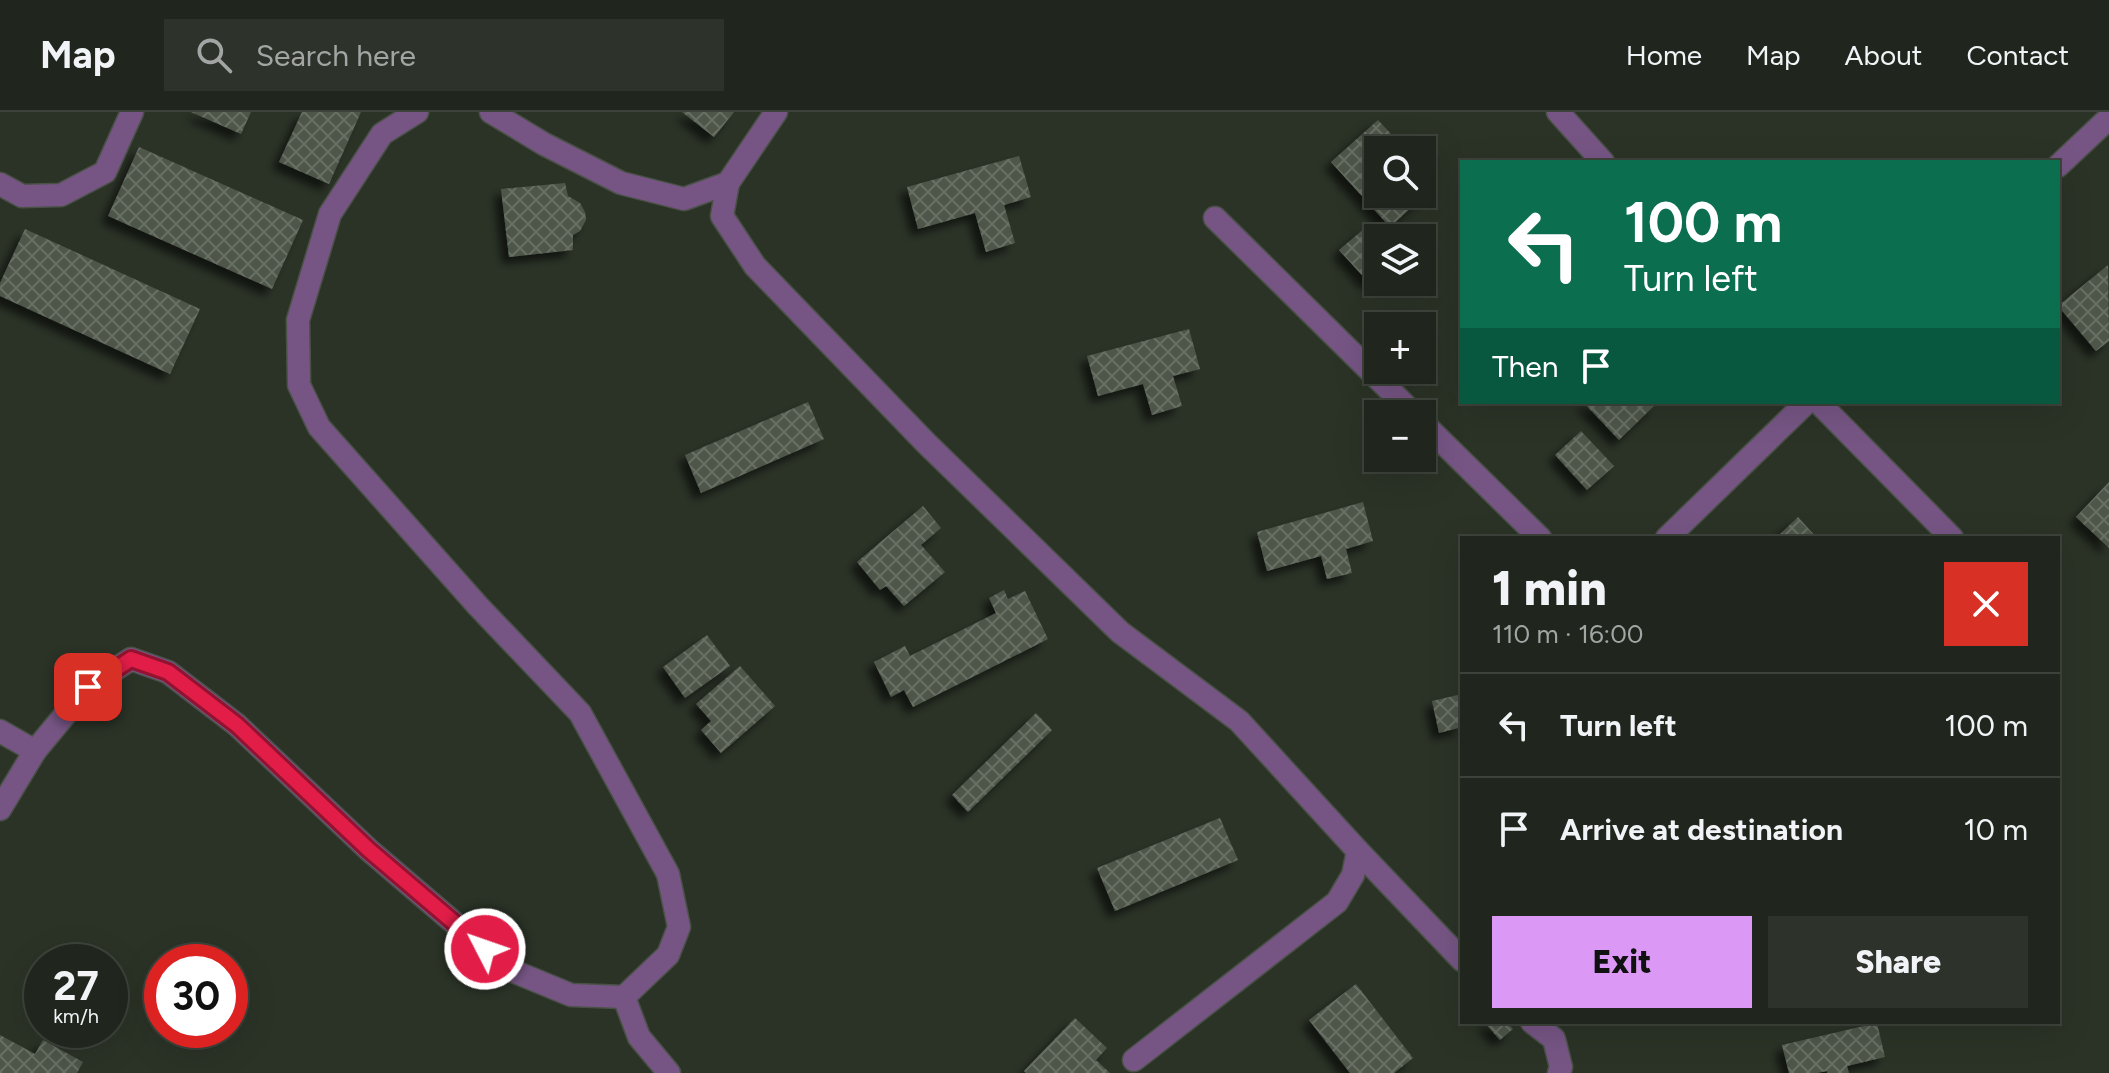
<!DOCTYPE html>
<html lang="en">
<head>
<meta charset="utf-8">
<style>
  body { margin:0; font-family:Figtree,sans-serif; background:#2d322a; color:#f1f3f6; height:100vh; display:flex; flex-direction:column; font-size:30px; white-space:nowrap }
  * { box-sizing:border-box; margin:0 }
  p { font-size:26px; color:#a2a5a4 }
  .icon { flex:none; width:44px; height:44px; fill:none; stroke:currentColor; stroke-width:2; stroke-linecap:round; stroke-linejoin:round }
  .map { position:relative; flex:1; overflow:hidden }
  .side { position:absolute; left:1460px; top:424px; width:600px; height:488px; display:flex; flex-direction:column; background:#20261d; border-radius:0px; box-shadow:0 8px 32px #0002,0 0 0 2px #3d433b }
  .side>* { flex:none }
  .hud { position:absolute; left:1460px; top:48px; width:600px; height:244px; border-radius:0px; box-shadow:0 8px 32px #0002,0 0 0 2px #3d433b; background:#0b6e4f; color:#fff; overflow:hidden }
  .tools { position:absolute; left:1364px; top:24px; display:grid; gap:16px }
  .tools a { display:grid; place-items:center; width:72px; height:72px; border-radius:0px; background:#20261d; box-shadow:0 8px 32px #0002,0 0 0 2px #3d433b; font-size:40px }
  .speed { position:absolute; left:24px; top:832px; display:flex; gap:16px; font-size:40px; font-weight:700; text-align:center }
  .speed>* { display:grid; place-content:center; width:104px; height:104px; border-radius:50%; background:#20261d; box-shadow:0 8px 32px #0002,0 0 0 2px #3d433b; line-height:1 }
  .speed small { font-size:20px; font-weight:400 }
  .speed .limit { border:12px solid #d22; background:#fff; color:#111 }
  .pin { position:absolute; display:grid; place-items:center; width:68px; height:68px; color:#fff; margin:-34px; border-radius:16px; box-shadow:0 4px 12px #0006 }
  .me { position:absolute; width:88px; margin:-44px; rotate:311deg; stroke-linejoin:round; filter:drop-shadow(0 0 6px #0008) }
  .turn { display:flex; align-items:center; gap:28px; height:168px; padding:0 32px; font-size:36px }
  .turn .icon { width:104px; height:104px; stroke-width:2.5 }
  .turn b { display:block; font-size:56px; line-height:68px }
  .then { display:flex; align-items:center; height:76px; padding:0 32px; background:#0003; gap:16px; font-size:30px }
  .round { display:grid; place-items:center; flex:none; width:84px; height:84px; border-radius:0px; background:#2d322a }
  .summary { display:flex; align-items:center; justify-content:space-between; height:136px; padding:0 32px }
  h1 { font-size:48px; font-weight:800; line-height:60px }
  .button { display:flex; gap:16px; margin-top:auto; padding:16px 32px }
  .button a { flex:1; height:92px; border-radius:0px; background:#db99f5; color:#111; font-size:32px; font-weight:800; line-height:92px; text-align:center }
  .button a+a { background:#2d322a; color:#f1f3f6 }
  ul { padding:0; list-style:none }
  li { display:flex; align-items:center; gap:24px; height:104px; padding:0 32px; border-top:2px solid #3d433b }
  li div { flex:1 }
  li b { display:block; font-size:30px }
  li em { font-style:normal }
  header { display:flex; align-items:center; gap:48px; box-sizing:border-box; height:112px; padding:0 40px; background:#20261d; border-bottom:2px solid #3d433b }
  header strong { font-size:38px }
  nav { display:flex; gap:44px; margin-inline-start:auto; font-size:28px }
  .search { width:560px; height:72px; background:#2d322a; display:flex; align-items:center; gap:20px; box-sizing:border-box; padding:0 28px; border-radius:0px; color:#a2a5a4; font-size:30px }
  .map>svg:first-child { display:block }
  .building { fill:url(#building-cross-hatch); filter:url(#shadow) }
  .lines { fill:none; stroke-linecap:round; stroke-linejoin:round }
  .minor-casing { stroke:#495146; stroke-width:25 }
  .minor { stroke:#765584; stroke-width:22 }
  .route-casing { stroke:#92132f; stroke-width:20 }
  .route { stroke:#e11d48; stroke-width:14 }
</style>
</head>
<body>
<header>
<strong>Map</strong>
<div class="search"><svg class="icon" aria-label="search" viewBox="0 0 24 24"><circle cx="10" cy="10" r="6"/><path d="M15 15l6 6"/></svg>Search here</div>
<nav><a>Home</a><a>Map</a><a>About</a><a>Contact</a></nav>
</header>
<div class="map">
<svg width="2109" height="961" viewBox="0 0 2109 961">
  <defs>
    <pattern id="building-cross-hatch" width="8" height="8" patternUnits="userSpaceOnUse" patternTransform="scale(2)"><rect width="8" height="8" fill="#4e564a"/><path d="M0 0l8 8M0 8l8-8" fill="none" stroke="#686f64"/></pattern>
    <filter id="shadow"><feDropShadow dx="-7" dy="7" stdDeviation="4" flood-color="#0009"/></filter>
  </defs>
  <rect width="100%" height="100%" fill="#2b3327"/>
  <g class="building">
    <path d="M191,0h60l-10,22z"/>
    <path d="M302,0h59l-32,72 -50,-22z"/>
    <path d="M682,0h52l-20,25z"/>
    <path d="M1378,8l28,30h-28v44h44v-26l15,16 -47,43 -59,-65z"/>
    <path d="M139,35l164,73 -31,69 -164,-73z"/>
    <path d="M1019,44l12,41 -27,8 11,38 -29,9 -11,-39 -57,16 -11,-42z"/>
    <path d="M565,71l3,13 12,7 5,9 1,8 -6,11 -7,4v15l-64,7 -8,-68z"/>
    <path d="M1365,116l13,15v34l-8,7 -31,-34z"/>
    <path d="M25,117l175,80 -30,65 -170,-78v-13z"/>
    <path d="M2108,153l1,76 -13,10 -38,-45z"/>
    <path d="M1189,217l11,40 -27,7 9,30 -30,9 -9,-31 -45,12 -11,-40z"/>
    <path d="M808,290l16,37 -123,54 -16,-38z"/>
    <path d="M1583,290h75l-39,38z"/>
    <path d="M1581,319l33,35 -27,24 -32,-35z"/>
    <path d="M2109,370v66l-33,-31z"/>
    <path d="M1363,390l10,39 -27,8 6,24 -25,6 -6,-23 -54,15 -10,-39z"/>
    <path d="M923,394l18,22 -20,17 24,27 -41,34 -18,-20 -6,4 -23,-28z"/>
    <path d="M1798,405l19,21h-41z"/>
    <path d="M1004,478l4,9 17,-8 23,48 -135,68 -9,-17 -13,7 -17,-35 31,-16 5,10 86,-43 -7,-15z"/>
    <path d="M707,523l23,31 -45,32 -22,-31z"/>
    <path d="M740,554l35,40 -54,47 -20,-23 10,-9 -15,-17z"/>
    <path d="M1462,582v33l-23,6 -7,-32z"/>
    <path d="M1036,601l16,17 -84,82 -16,-17z"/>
    <path d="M1220,706l18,42 -123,51 -18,-43z"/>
    <path d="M1356,872l57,74 -19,15h-44l-41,-53z"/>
    <path d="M1075,906l32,30 -11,12 14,13h-84l-2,-2z"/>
    <path d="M1484,910h22l7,7 -13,11z"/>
    <path d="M1877,911l8,34 -38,9 2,7h-22v-2l-10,2h-28l-7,-28z"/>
    <path d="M0,923l35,19 8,-14 40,22 -6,11h-77z"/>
  </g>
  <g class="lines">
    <g class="minor-casing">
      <g id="minor">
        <path d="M491,0l53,32 77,39 63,16 44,-16 -6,33 33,50 171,177 194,189 119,89 119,130 104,109"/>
        <path d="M1558,0l45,50"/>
        <path d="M2058,54l51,-48"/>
        <path d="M728,71l48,-71"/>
        <path d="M0,72l22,12 39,-1 44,-23 27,-60"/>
        <path d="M1215,106l199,196"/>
        <path d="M1818,290l134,136"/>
        <path d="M1422,310l118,116"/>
        <path d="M1667,426l140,-136"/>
        <path d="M0,619l35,20"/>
        <path d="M0,697l35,-58 53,-64 43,-28 37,13 69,53 132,125 139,119 63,26 53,2 44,-42 11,-28 -11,-53 -88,-161 -102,-107 -159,-179 -20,-42 -1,-65 32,-106 52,-80 35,-22"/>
        <path d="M624,885l15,40 30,36"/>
        <path d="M1532,910l22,17 7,28 -2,6"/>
        <path d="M1134,948l203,-158 16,-27 5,-24"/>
      </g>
    </g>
    <use href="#minor" class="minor"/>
  </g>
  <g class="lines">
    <g class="route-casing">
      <path id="route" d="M88,575l43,-28 37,13 69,53 132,125 116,99"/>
    </g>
    <use href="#route" class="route"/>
  </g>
</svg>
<div class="tools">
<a><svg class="icon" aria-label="search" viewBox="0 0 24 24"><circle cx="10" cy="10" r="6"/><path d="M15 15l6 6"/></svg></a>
<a><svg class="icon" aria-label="layers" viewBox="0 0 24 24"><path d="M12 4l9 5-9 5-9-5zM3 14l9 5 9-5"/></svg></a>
<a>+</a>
<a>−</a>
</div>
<div class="speed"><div>27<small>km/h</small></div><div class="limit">30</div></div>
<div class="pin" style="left:88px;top:575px;background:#d93025"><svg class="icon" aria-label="arrive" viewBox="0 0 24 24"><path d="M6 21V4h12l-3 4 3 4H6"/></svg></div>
<svg class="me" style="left:485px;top:837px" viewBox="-20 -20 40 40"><circle r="17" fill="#e11d48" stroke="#fff" stroke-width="3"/><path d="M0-11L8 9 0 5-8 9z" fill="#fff"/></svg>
<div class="hud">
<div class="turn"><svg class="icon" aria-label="left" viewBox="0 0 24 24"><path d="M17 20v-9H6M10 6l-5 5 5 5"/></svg><div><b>100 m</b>Turn left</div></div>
<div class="then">Then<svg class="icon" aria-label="arrive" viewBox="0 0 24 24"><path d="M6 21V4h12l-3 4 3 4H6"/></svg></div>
</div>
<section class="side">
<div class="summary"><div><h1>1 min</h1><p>110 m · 16:00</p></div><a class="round" style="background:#d93025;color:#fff"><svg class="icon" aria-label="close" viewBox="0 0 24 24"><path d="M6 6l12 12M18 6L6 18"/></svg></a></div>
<ul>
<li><svg class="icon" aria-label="left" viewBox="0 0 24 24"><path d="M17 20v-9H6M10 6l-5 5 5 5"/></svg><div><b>Turn left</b></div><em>100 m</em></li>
<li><svg class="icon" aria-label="arrive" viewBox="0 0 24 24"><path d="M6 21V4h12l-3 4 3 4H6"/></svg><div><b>Arrive at destination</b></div><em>10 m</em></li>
</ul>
<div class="button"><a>Exit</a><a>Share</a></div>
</section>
</div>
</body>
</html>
